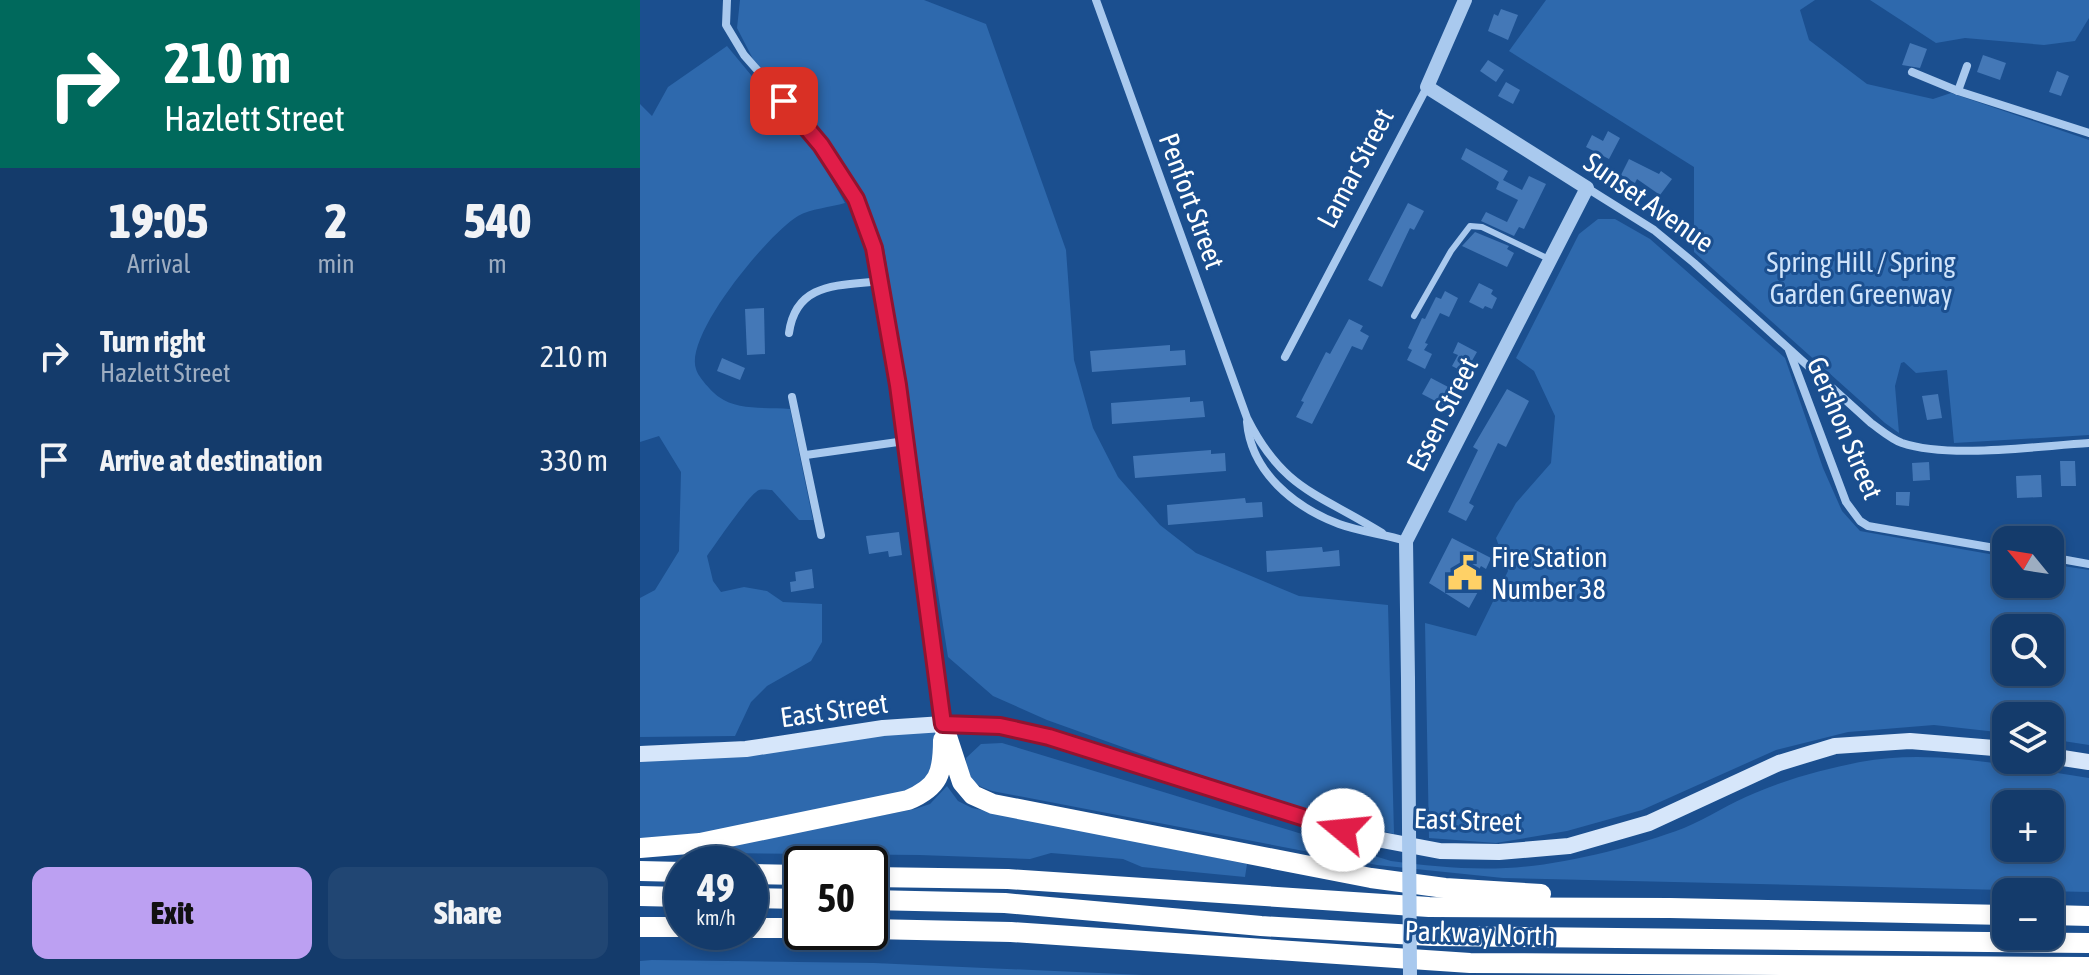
<!DOCTYPE html>
<html lang="en">
<head>
<meta charset="utf-8">
<style>
  body { margin:0; font-family:"Asap Condensed",sans-serif; background:#214673; color:#f1f3f6; height:100vh; display:flex; flex-direction:column; font-size:30px; white-space:nowrap }
  * { box-sizing:border-box; margin:0 }
  p { font-size:26px; color:#9dadc1 }
  .icon { flex:none; width:44px; height:44px; fill:none; stroke:currentColor; stroke-width:2; stroke-linecap:round; stroke-linejoin:round }
  .map { position:relative; flex:1; overflow:hidden }
  .side { display:flex; flex-direction:column; background:#143b6b; width:640px }
  .side>* { flex:none }
  .guide { background:#00695c; color:#fff; overflow:hidden }
  .needle { width:52px; rotate:300deg }
  .controls { position:absolute; left:1352px; top:526px; display:grid; gap:16px }
  .controls a { display:grid; place-items:center; width:72px; height:72px; border-radius:16px; background:#143b6b; box-shadow:0 4px 12px #0003,0 0 0 2px #33557e; font-size:40px }
  .speed { position:absolute; left:24px; top:846px; display:flex; gap:16px; font-size:40px; font-weight:700; text-align:center }
  .speed>* { display:grid; place-content:center; width:104px; height:104px; border-radius:50%; background:#143b6b; box-shadow:0 4px 12px #0003,0 0 0 2px #33557e; line-height:1 }
  .speed small { font-size:20px; font-weight:400 }
  .speed .limit { border:4px solid #111; border-radius:12px; background:#fff; color:#111 }
  .pin { position:absolute; display:grid; place-items:center; width:68px; height:68px; color:#fff; margin:-34px; border-radius:16px; box-shadow:0 4px 12px #0006 }
  .me { position:absolute; width:88px; margin:-44px; rotate:287deg; stroke-linejoin:round; filter:drop-shadow(0 0 6px #0008) }
  .turn { display:flex; align-items:center; gap:28px; height:168px; padding:0 32px; font-size:36px }
  .turn .icon { width:104px; height:104px; stroke-width:2.5 }
  .turn b { display:block; font-size:56px; line-height:68px }
  .eta { display:flex; justify-content:space-evenly; align-items:center; height:136px; text-align:center }
  .eta b { font-size:48px; font-weight:800; line-height:56px }
  .button { display:flex; gap:16px; margin-top:auto; padding:16px 32px }
  .button a { flex:1; height:92px; border-radius:16px; background:#bca0f2; color:#111; font-size:32px; font-weight:800; line-height:92px; text-align:center }
  .button a+a { background:#214673; color:#f1f3f6 }
  ul { padding:0; list-style:none }
  li { display:flex; align-items:center; gap:24px; height:104px; padding:0 32px }
  li div { flex:1 }
  li b { display:block; font-size:30px }
  li em { font-style:normal }
  main { display:flex; flex:1; min-height:0 }
  .map>svg:first-child { display:block }
  .green { fill:#2e69ad; fill-rule:evenodd }
  .building { fill:#4478b7 }
  .lines { fill:none; stroke-linecap:round; stroke-linejoin:round }
  .service { stroke:#a9c9ee; stroke-width:6 }
  .minor { stroke:#a9c9ee; stroke-width:8 }
  .tertiary { stroke:#a9c9ee; stroke-width:14 }
  .secondary { stroke:#d6e6fa; stroke-width:16 }
  .motorway { stroke:#fff; stroke-width:20 }
  .tertiary-bridge { stroke:#a9c9ee; stroke-width:14 }
  .route-casing { stroke:#92132f; stroke-width:20 }
  .route { stroke:#e11d48; stroke-width:14 }
  .labels { text-anchor:middle; stroke-width:6; stroke-linejoin:round; paint-order:stroke }
  .street-label { font-size:28px; fill:#fff; stroke:#1b4f8f }
  .park-label { font-size:28px; fill:#cfe3fa; stroke:#1b4f8f }
  .poi-label { font-size:28px; fill:#fff; stroke:#1b4f8f; text-anchor:start }
</style>
</head>
<body>
<main>
<section class="side">
<div class="guide">
<div class="turn"><svg class="icon" aria-label="right" viewBox="0 0 24 24"><path d="M7 20v-9h11M14 6l5 5-5 5"/></svg><div><b>210 m</b>Hazlett Street</div></div>
</div>
<div class="eta">
<div><b>19:05</b><p>Arrival</p></div>
<div><b>2</b><p>min</p></div>
<div><b>540</b><p>m</p></div>
</div>
<ul>
<li><svg class="icon" aria-label="right" viewBox="0 0 24 24"><path d="M7 20v-9h11M14 6l5 5-5 5"/></svg><div><b>Turn right</b><p>Hazlett Street</p></div><em>210 m</em></li>
<li><svg class="icon" aria-label="arrive" viewBox="0 0 24 24"><path d="M6 21V4h12l-3 4 3 4H6"/></svg><div><b>Arrive at destination</b></div><em>330 m</em></li>
</ul>
<div class="button"><a>Exit</a><a>Share</a></div>
</section>
<div class="map">
<svg width="1449" height="975" viewBox="0 0 1449 975">
  <rect width="100%" height="100%" fill="#1b4f8f"/>
  <g class="green">
    <path d="M100,0h184l62,24 80,226 8,110 19,68 25,49 42,48 36,28 103,43 89,9 6,229 -118,-32 -229,-82 -54,-24 -45,-39 -64,-409 -38,-82 -93,-107 -16,-31z"/>
    <path d="M906,0h269l-15,10 9,30 58,44 66,15 18,-6 138,47v295l-135,8 -7,-73 -31,3 -12,-11 -3,1 -6,23 4,47 -14,-10 -191,-171v-85l-185,-116z"/>
    <path d="M1230,0h219v18l-14,23 -31,4 -79,-7 -29,5z"/>
    <path d="M87,46l92,111 26,46c-14,4 -35,6 -47,13 -29,17 -114,119 -102,153 2,8 16,23 23,28 19,14 49,10 71,12l23,111h-14l-27,-30c-4,0 -9,-1 -13,0 -9,3 -44,55 -52,66l6,25 8,11 23,-5 23,4 16,11 39,2v38l-11,19 -44,25 -16,16 -16,34 -95,1v-139l15,-8 24,-39 2,-79 -22,-36 -19,6v-338l12,12 16,-29z"/>
    <path d="M958,219h17l35,20 135,119 38,110 19,43 18,20 146,26v27h44v-20l39,6v175l-39,-6v-23h-44v17l-72,-8 -86,7 -72,18 -134,60 -75,21 -71,12 -67,-5 -4,-215 51,13 32,-65 -12,-33 20,-35 35,-40 4,-47 -21,-45 -18,-13 63,-124zM1366,628h44v44h-44z"/>
    <path d="M303,724l-9,61 -294,63v-94z"/>
    <path d="M362,743l389,118c38,5 77,9 115,7 53,-2 128,-21 178,-40 24,-10 46,-25 71,-35 33,-14 69,-24 105,-31 75,-14 154,5 229,16v114l-586,-14 -126,-13 -385,-74c-20,-7 -25,-12 -26,-33l15,-14zM1366,804h44v44h-44z"/>
    <path d="M307,786l11,15 14,7 275,56 -2,13 -103,-10 -19,-8 -72,-6 -21,6 -111,-4 -199,-2v-6l195,-38 15,-5z"/>
    <path d="M12,960l222,3 269,12h-503v-14z"/>
  </g>
  <g class="building">
    <path d="M861,9l17,6 -10,25 -20,-9 6,-17 4,2z"/>
    <path d="M1270,43l17,6 -7,19 -18,-3z"/>
    <path d="M1343,55l23,8 -6,17 -23,-8z"/>
    <path d="M848,60l16,10 -8,12 -16,-11z"/>
    <path d="M1417,71l12,5 -8,20 -12,-4z"/>
    <path d="M866,82l14,8 -7,14 -15,-8z"/>
    <path d="M968,131l12,7 -11,21 -23,-12 6,-12 11,6z"/>
    <path d="M826,148l42,23 -5,9 19,10 7,-14 17,8 -22,45 -5,-2 -5,9 -33,-15 5,-9 21,10 11,-22 -22,-11 3,-7 -38,-23z"/>
    <path d="M989,159l30,15 2,-3 11,8 -12,16 -23,-16 -2,4 -14,-8z"/>
    <path d="M768,203l16,8 -10,19 -4,-2 -28,59 -14,-7z"/>
    <path d="M835,232l34,14 -2,3 7,4 -7,14 -45,-21z"/>
    <path d="M839,283l14,7 -2,4 6,4 -5,11 -7,-3 -2,3 -14,-7z"/>
    <path d="M805,291l13,7 -9,19 -9,-4 -15,30 3,1 -4,6 8,4 -7,15 -18,-9 5,-10 -4,-2 14,-30 3,1 11,-22 5,2z"/>
    <path d="M124,308l1,46 -18,1 -2,-46z"/>
    <path d="M709,319l14,7 -3,5 9,5 -7,14 -10,-4 -40,78 -16,-7 8,-15 -3,-1 25,-49 4,2z"/>
    <path d="M818,342l19,10 -12,21 -13,-7 6,-11 -5,-2z"/>
    <path d="M530,345v6l15,-1 1,15 -94,7 -2,-21z"/>
    <path d="M82,358l23,10 -5,12 -23,-9z"/>
    <path d="M791,378l21,11 -9,16 -21,-11z"/>
    <path d="M867,389l22,12 -23,46 -8,-4 -29,60 5,3 -8,15 -18,-9 30,-62 -5,-3z"/>
    <path d="M1298,394l4,24 -15,2 -5,-24z"/>
    <path d="M550,397v5l13,-1 2,16 -93,7 -1,-21z"/>
    <path d="M571,450v4l14,-1 1,18 -91,7 -2,-22z"/>
    <path d="M1420,461h15l1,25h-15z"/>
    <path d="M1289,462l1,18 -17,1 -1,-18z"/>
    <path d="M1401,475l1,22 -25,1 -1,-22z"/>
    <path d="M1256,492h14l-1,14 -13,-1z"/>
    <path d="M605,498l1,5 16,-1 1,15 -95,8 -1,-20z"/>
    <path d="M259,532l3,23 -13,2 -1,-6 -19,3 -3,-18z"/>
    <path d="M812,538l39,20 -5,11 -5,-3 -10,17 9,5 -11,20 -40,-25z"/>
    <path d="M682,547l1,5 16,-2 1,16 -73,6 -1,-21z"/>
    <path d="M172,569l2,19 -23,4 -1,-10 6,-1 -1,-9z"/>
  </g>
  <g class="lines">
    <path class="service" d="M774,316l37,-65 19,-25 12,1 69,33"/>
    <g class="minor">
      <path d="M87,0l-1,25 18,30 61,69 31,43 20,32 18,49 24,137 45,338"/>
      <path d="M456,0l151,418c36,72 71,75 135,115"/>
      <path d="M1272,72l46,19 131,42"/>
      <path d="M1318,91l9,-25"/>
      <path d="M947,188l67,42 40,33 177,160c10,7 20,16 31,20 48,16 135,3 187,0"/>
      <path d="M149,333c7,-52 51,-47 92,-52"/>
      <path d="M1149,350l57,152 14,19 8,5 138,24"/>
      <path d="M645,357l142,-270"/>
      <path d="M152,397l29,138"/>
      <path d="M607,422c4,50 47,85 92,102 22,8 45,10 67,17"/>
      <path d="M166,455l99,-14"/>
      <path d="M1410,557l39,7"/>
    </g>
    <path class="tertiary" d="M768,679l-2,-138 181,-353 -160,-101 38,-87"/>
    <g class="secondary">
      <path d="M0,754l106,-5 137,-21 60,-4 57,2 49,11 317,100 74,14 59,1 70,-6 80,-23 130,-60 56,-17 75,-5 96,8"/>
      <path d="M1410,756l39,6"/>
    </g>
    <g class="motorway">
      <path d="M303,724l19,58 11,13 20,9 378,74 74,10 96,6"/>
      <path d="M0,848l60,-5 208,-43c31,-13 35,-27 35,-60"/>
      <path d="M0,871l42,1"/>
      <path d="M110,874l52,1"/>
      <path d="M230,877l138,2 421,28 241,1 336,7"/>
      <path d="M0,896l42,1"/>
      <path d="M110,898l52,1"/>
      <path d="M230,900l135,3 256,23 171,10 657,7"/>
      <path d="M1410,915l39,1"/>
      <path d="M0,927h42"/>
      <path d="M110,928h52"/>
      <path d="M230,929l141,3 459,31 619,4"/>
    </g>
    <path class="tertiary-bridge" d="M768,679l2,296"/>
  </g>
  <g class="lines">
    <g class="route-casing">
      <path id="route" d="M144,101l37,44 35,54 18,49 24,137 45,339 57,2 49,11 294,93"/>
    </g>
    <use href="#route" class="route"/>
  </g>
  <defs>
    <g id="civic-bare" transform="scale(2.76)"><path d="M-.6-6.5H3V-4.5H.6V-3L4-1V1h2V6H-6V1h2V-1L-.6-3ZM-1.2 2.5V6h2.4V2.5Z" fill="#ffd166" stroke="#1b4f8f" stroke-width="2.5" paint-order="stroke"/></g>
  </defs>
  <g fill-rule="evenodd">
    <use href="#civic-bare" x="825" y="573"/>
  </g>
  <g class="labels">
    <g class="street-label">
      <text transform="translate(715 168) rotate(-62)" y="10">Lamar Street</text>
      <text transform="translate(552 201) rotate(70)" y="10">Penfort Street</text>
      <text transform="translate(1009 202) rotate(35)" y="10">Sunset Avenue</text>
      <text transform="translate(802 414) rotate(-63)" y="10">Essen Street</text>
      <text transform="translate(1205 428) rotate(67)" y="10">Gershon Street</text>
      <text transform="translate(194 710) rotate(-8)" y="10">East Street</text>
      <text transform="translate(828 820) rotate(2)" y="10">East Street</text>
      <text transform="translate(840 933) rotate(2)" y="10">Parkway North</text>
    </g>
    <g class="park-label">
      <text x="1221" y="272">Spring Hill / Spring<tspan x="1221" dy="32">Garden Greenway</tspan></text>
    </g>
    <g class="poi-label">
      <text x="851" y="567">Fire Station<tspan x="851" dy="32">Number 38</tspan></text>
    </g>
  </g>
</svg>
<div class="controls">
<a><svg class="needle" viewBox="-14 -14 28 28"><path d="M0-13l5 13h-10z" fill="#e53935"/><path d="M0 13l5-13h-10z" fill="#9dadc1"/></svg></a>
<a><svg class="icon" aria-label="search" viewBox="0 0 24 24"><circle cx="10" cy="10" r="6"/><path d="M15 15l6 6"/></svg></a>
<a><svg class="icon" aria-label="layers" viewBox="0 0 24 24"><path d="M12 4l9 5-9 5-9-5zM3 14l9 5 9-5"/></svg></a>
<a>+</a>
<a>−</a>
</div>
<div class="speed"><div>49<small>km/h</small></div><div class="limit">50</div></div>
<div class="pin" style="left:144px;top:101px;background:#d93025"><svg class="icon" aria-label="arrive" viewBox="0 0 24 24"><path d="M6 21V4h12l-3 4 3 4H6"/></svg></div>
<svg class="me" style="left:703px;top:830px" viewBox="-20 -20 40 40"><circle r="19" fill="#fff"/><path d="M0-13L10 11 0 6-10 11z" fill="#e11d48"/></svg>
</div>
</main>
</body>
</html>
